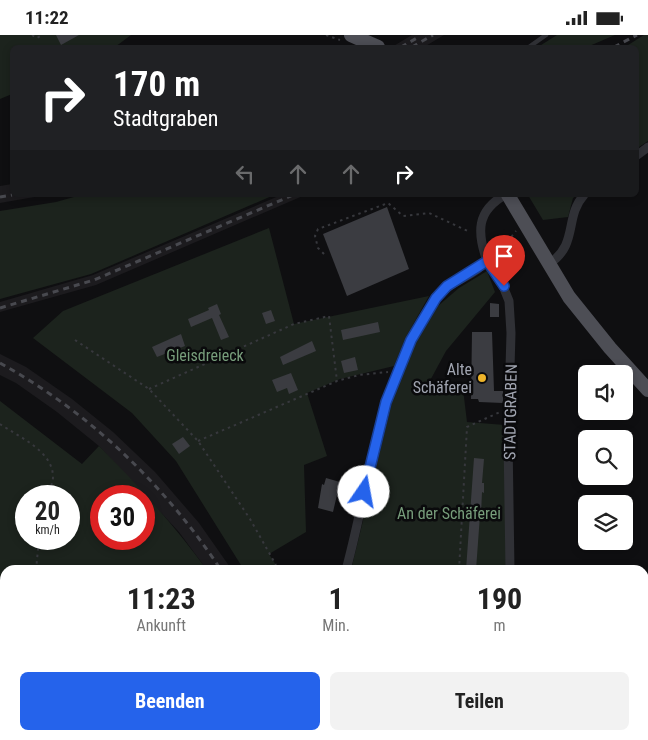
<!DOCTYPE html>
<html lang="de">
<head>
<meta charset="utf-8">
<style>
  body { margin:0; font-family:"Roboto Condensed",sans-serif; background:#f2f2f2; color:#222; height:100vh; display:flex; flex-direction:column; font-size:19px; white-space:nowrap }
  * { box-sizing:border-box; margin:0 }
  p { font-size:16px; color:#767676 }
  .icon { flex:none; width:28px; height:28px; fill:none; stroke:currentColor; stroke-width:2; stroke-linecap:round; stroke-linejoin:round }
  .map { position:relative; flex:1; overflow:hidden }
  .panel { position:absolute; left:0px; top:530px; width:649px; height:175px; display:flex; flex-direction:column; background:#fff; border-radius:15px 15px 0 0; box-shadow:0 2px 8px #0003 }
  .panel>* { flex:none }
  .top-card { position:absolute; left:10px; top:10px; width:629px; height:152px; border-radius:8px; box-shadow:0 2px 8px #0003; background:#202124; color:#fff; overflow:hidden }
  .controls { position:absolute; left:578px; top:330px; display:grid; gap:10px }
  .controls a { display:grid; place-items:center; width:55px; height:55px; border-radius:8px; background:#fff; box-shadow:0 2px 8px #0003; font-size:25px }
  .speed { position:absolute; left:15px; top:450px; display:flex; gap:10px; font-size:25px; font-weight:700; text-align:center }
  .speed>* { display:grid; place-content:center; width:65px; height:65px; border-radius:50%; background:#fff; box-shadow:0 2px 8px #0003; line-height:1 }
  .speed small { font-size:12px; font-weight:400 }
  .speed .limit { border:8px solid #d22; background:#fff; color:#111 }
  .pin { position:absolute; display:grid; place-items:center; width:42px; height:42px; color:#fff; margin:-51px -21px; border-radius:50% 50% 50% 0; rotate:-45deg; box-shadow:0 0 5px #0007 }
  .pin .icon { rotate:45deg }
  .me { position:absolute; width:55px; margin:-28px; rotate:12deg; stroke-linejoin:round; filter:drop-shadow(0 0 4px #0008) }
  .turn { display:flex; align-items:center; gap:18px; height:105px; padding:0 20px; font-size:22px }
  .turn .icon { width:65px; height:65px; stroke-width:2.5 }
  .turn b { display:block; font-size:35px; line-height:42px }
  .lanes { display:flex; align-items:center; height:48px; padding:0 20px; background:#0003; justify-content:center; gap:25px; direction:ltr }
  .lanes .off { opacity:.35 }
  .eta { display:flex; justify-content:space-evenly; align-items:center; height:85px; text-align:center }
  .eta b { font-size:30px; font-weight:700; line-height:35px }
  .action { display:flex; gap:10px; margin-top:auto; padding:10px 20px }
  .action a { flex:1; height:58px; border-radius:8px; background:#2563eb; color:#fff; font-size:20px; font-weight:700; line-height:58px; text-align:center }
  .action a+a { background:#f2f2f2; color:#222 }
  .status { display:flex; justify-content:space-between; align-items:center; height:35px; padding:0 25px; background:#fff; direction:ltr }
  .status svg { height:14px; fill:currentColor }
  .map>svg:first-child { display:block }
  .built { fill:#1c1b1e }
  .green { fill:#1c231d; fill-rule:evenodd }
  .building { fill:#3b3c41 }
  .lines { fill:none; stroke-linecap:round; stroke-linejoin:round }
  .path { stroke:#37383d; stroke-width:2; stroke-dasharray:2.5 4; stroke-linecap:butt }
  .service { stroke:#303136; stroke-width:4.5 }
  .minor { stroke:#303136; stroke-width:9 }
  .primary { stroke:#4d4e55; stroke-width:14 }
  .rail { stroke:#48494f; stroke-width:3; stroke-dasharray:6 5; stroke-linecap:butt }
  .route-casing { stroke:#184099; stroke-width:12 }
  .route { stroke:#2563eb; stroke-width:9 }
  .poi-dot { fill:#eeb42a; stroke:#0a0a0c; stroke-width:2 }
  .labels { text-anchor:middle; stroke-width:5; stroke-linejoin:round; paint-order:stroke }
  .park-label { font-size:16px; fill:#779d7b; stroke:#0a0a0c }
  .poi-label { font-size:16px; fill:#a1a5b1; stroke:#0a0a0c; text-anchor:end }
  .street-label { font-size:16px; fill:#a1a5b1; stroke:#0a0a0c }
</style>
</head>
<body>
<div class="status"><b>11:22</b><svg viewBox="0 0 49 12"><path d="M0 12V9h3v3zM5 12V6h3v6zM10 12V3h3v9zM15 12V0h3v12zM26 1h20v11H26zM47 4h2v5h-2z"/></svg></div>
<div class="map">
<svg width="648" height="705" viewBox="0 0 648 705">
  <rect width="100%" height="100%" fill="#0f0f11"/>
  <g class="built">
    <path d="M412,0h32l-20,12h-32z"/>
    <path d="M12,149v11h34l-46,8v-17z"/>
    <path d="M281,160h24l-209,90 -96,27v-10l93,-27z"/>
    <path d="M0,319l26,13 46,32 41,33 42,40 44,51 33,47h-25l-28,-38 -80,-86 -42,-34 -41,-29 -16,-8z"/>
  </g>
  <g class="green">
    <path d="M0,0h131l-16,12h-103v47l-12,5z"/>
    <path d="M557,0h58l-28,12h-49z"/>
    <path d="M644,0h4v106l-12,8v-102h-11z"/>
    <path d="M81,160h193l-183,79 -91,25v-88l56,-9z"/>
    <path d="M528,160h49l-4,3 -5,19 -25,3z"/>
    <path d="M269,193l25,96 135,-28 -23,41 -12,29 -54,13 -33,14 20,63 -23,9 2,67 -37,22 10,16h-35l-68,-109 -44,-48 -99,-75 30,-27z"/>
    <path d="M487,236l8,21 -49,59 -20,37 37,1 4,33 38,3 2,145h-156l43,-176 18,-45 26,-43 21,-18z"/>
    <path d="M0,366l82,63 17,-18c39,39 75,79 108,124h-202v165h133l1,5h-139zM69,461v43h-43v-43zM101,461h43v43h-43z"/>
    <path d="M158,700h120l2,5h-121z"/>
    <path d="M317,700h205l1,5h-205z"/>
  </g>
  <g class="building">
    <path d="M56,0h23l-18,10z"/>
    <path d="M387,172l22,62 -62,27 -24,-62z"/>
    <path d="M490,268l9,1v13h-9z"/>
    <path d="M217,269l4,10 -2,1 10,22 -8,3 -9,-22 -21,9 -3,-8 21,-9 -1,-2z"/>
    <path d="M271,275l4,11 -9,3 -4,-11z"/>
    <path d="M378,287l2,10 -37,8 -2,-10z"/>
    <path d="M472,297h20l2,59h9v12l-24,-1 -1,-3h-7z"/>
    <path d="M181,299l4,12 -28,11 -5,-10z"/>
    <path d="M312,306l4,10 -33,14 -3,-8z"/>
    <path d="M355,322l3,13 -14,3 -3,-12z"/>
    <path d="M291,338l7,17 -9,4 -2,-6 -10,4 -5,-12z"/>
    <path d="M183,402l7,9 -11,8 -7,-10z"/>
    <path d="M474,423l10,1 -2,24h2v10l-2,-1 -1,23h-1l-4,55h-10z"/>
    <path d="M326,443l14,4 -7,30 -15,-4 4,-24 2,1z"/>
  </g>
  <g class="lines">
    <g class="path">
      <path d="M32,0l5,3 5,-3"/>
      <path d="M326,0l14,5"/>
      <path d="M324,219l-6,-6 -3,-12 3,-7 70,-26 15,13 26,-3 41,19"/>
      <path d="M495,222l21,-26"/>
      <path d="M75,305l74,49 49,52 52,78 26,46"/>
      <path d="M149,354l145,-65 35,-8 8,65"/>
      <path d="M0,389c19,13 53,27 53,53 0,6 -4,13 -5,19"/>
      <path d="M198,406l139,-60 22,-6 29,-3"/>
      <path d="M36,535l3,-31"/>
      <path d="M459,535l8,-143 33,-15"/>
      <path d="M98,700l3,5"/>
      <path d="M143,700l1,5"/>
      <path d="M450,700v5"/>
    </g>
    <g class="service">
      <path d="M529,12l17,-12"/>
      <path d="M223,700l1,5"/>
    </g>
    <g class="minor">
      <path d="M636,121l12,-9"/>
      <path d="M487,226l12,15 10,25 2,32 -3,105 2,132"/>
      <path d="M549,229c30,-20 15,-47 35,-69"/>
      <path d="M346,535c25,-92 33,-192 90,-271 13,-18 37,-22 51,-38 -10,-28 -11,-50 18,-66"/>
      <path d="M157,700v5"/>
      <path d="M525,700v5"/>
    </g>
    <g class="primary">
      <path d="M351,0l27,12"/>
      <path d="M508,160l61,102 41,51 38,42"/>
    </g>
    <g class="rail">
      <path d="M401,12l16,-9"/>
      <path d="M412,12l21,-12"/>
      <path d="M614,12l23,-12"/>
      <path d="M0,162l12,-2"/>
      <path d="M0,273l94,-28 199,-85"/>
      <path d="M0,328c90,50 164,121 221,207"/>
      <path d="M297,700l1,5"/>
    </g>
  </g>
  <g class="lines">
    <g class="route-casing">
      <path id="route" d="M364,457l22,-90 25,-62 25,-42 11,-12 40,-25 17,25"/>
    </g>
    <use href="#route" class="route"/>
  </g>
  <circle class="poi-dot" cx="482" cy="343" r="5"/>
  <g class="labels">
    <g class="park-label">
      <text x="205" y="326">Gleisdreieck</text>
      <text x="449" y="484">An der Schäferei</text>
    </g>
    <g class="poi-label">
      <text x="472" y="340">Alte<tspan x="472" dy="18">Schäferei</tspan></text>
    </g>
    <g class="street-label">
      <text transform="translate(510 377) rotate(-89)" y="6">STADTGRABEN</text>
    </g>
  </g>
</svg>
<div class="controls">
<a><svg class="icon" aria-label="sound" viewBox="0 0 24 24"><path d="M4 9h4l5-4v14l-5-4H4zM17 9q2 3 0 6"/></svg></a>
<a><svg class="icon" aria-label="search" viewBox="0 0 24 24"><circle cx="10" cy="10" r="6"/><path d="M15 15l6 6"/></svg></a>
<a><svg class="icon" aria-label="layers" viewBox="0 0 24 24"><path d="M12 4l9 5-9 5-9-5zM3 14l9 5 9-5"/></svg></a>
</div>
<div class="speed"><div>20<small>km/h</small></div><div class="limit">30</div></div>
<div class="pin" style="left:504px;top:251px;background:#d93025"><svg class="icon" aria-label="arrive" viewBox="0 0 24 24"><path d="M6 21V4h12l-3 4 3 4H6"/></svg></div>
<svg class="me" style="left:364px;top:457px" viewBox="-20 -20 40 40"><circle r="19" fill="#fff"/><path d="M0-13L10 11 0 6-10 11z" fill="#2563eb"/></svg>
<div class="top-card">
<div class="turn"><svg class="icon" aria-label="right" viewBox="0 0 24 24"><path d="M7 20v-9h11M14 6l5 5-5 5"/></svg><div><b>170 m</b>Stadtgraben</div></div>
<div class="lanes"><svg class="icon off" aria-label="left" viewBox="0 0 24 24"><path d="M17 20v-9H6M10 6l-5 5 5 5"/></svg><svg class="icon off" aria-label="ahead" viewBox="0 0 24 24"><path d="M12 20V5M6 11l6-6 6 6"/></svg><svg class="icon off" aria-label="ahead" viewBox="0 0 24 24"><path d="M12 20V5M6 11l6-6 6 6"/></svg><svg class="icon" aria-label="right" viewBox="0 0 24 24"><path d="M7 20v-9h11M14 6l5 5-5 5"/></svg></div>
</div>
<section class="panel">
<div class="eta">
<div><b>11:23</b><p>Ankunft</p></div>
<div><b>1</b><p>Min.</p></div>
<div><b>190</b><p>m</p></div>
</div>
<div class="action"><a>Beenden</a><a>Teilen</a></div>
</section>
</div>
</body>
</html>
